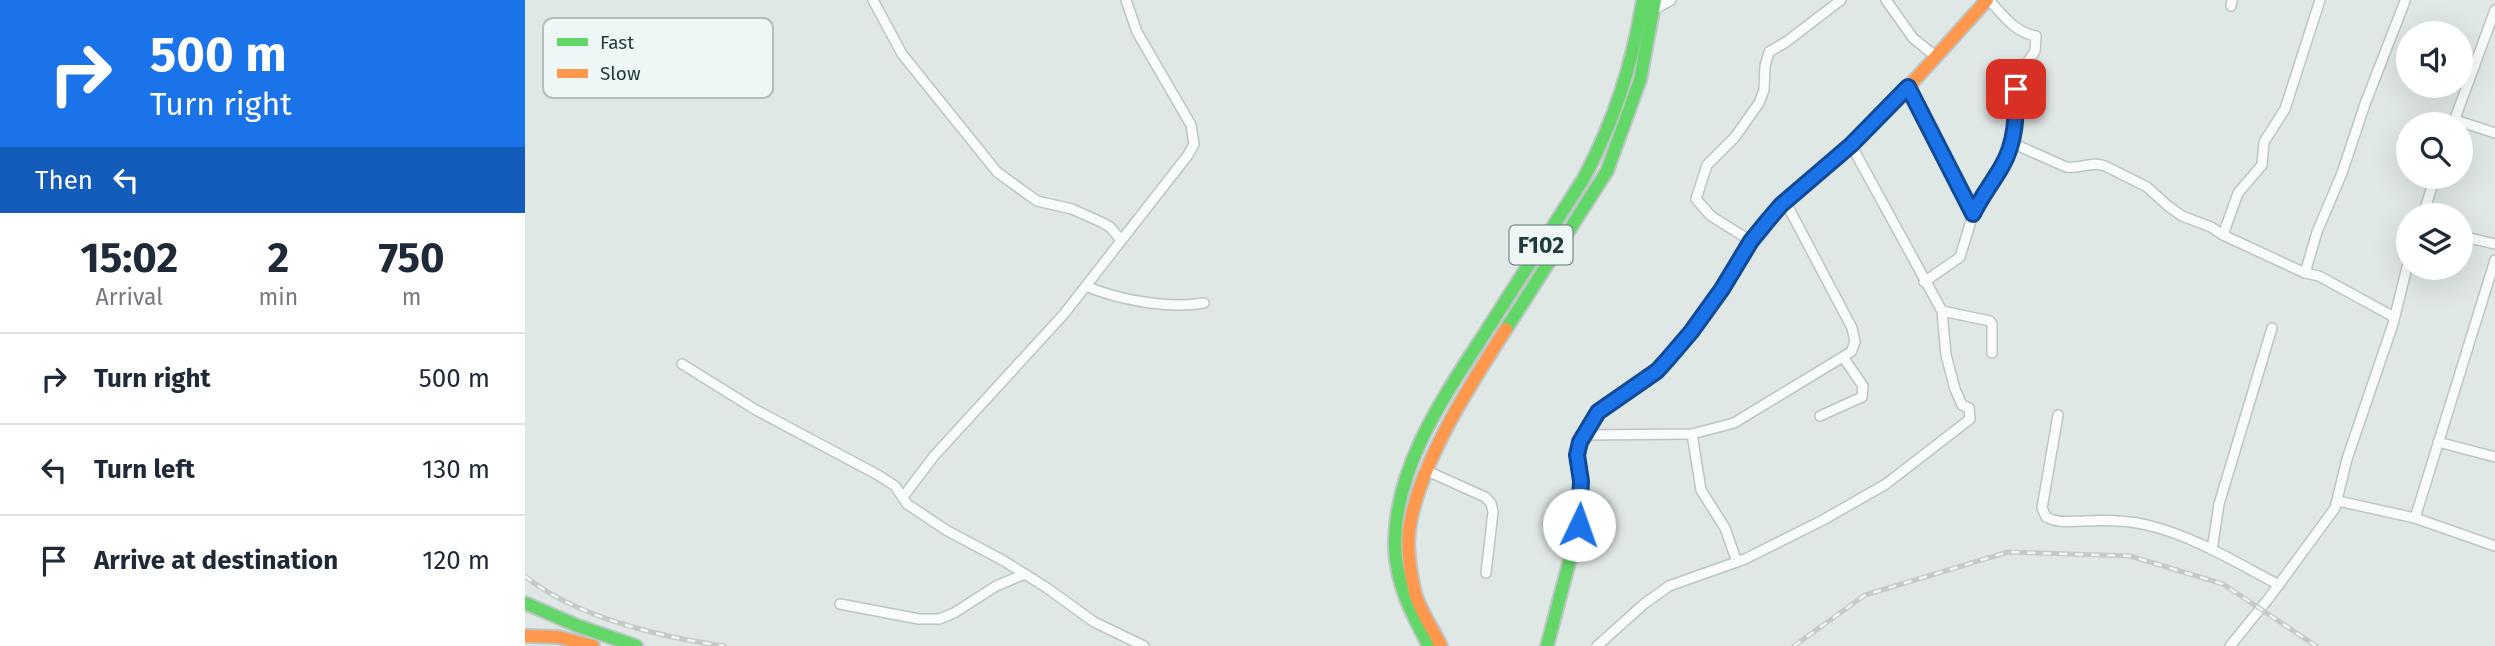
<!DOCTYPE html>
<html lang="en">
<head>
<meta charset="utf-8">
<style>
  body { margin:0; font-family:"Fira Sans",sans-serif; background:#f6f6f7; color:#1f2937; height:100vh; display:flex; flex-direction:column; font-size:26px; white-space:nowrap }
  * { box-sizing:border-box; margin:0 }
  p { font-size:23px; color:#747a83 }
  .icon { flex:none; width:38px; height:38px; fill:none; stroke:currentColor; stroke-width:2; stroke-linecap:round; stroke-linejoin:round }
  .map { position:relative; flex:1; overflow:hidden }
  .drawer { display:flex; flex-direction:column; background:#fff; width:525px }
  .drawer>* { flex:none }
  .top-card { background:#1a73e8; color:#fff; overflow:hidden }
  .fabs { position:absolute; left:1871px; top:21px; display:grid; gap:14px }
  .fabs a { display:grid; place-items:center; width:77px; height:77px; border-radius:50%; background:#fff; box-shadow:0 7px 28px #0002; font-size:35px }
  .pin { position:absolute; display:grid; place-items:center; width:60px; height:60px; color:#fff; margin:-30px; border-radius:14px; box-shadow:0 4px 10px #0006 }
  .me { position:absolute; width:77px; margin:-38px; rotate:3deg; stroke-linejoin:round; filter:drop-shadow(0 0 5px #0008) }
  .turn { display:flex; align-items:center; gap:24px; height:147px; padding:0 35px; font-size:32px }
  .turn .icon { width:91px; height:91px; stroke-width:2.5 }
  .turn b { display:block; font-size:49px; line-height:60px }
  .then { display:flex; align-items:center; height:66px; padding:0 35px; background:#0003; gap:14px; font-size:26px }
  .eta { display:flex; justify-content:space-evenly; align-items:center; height:119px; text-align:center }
  .eta b { font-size:42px; font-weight:700; line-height:49px }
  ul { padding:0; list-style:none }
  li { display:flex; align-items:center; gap:21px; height:91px; padding:0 35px; border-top:2px solid #e0e1e3 }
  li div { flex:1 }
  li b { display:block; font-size:26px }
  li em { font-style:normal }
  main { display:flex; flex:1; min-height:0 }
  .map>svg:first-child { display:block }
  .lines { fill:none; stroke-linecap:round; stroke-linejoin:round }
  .street-casing { stroke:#bdc5c3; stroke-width:12 }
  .fast-casing { stroke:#bdc6c4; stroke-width:16 }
  .slow-casing { stroke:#bdc6c4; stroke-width:16 }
  .street { stroke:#fafcfb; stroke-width:9 }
  .fast { stroke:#63d668; stroke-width:12 }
  .slow { stroke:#ff974d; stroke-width:12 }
  .rail-casing { stroke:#c5cac9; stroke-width:5 }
  .rail { stroke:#eef7f5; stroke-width:2.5; stroke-dasharray:8; stroke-linecap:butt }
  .route-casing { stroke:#114b97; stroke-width:18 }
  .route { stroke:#1a73e8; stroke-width:12 }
  .labels { text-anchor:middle; stroke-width:5; stroke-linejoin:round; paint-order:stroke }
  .shield { fill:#eef7f5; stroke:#5c7472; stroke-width:2 }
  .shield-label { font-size:23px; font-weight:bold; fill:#1e3c3a }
  .key { fill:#eef7f5; stroke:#b0bfbd; stroke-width:2 }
  .key-label { font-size:19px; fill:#1e3c3a }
</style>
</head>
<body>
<main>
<section class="drawer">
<div class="top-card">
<div class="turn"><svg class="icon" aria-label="right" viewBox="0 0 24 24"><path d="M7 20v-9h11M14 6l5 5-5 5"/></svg><div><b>500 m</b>Turn right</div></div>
<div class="then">Then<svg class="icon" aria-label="left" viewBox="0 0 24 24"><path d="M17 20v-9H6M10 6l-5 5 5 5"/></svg></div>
</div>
<div class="eta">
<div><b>15:02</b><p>Arrival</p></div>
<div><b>2</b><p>min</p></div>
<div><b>750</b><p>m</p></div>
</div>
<ul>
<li><svg class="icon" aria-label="right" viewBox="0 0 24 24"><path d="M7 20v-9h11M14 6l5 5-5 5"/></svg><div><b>Turn right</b></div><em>500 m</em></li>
<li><svg class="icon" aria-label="left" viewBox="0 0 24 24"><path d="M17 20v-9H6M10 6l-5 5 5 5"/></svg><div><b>Turn left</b></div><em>130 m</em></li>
<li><svg class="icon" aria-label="arrive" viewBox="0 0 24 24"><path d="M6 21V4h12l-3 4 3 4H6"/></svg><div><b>Arrive at destination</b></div><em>120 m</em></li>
</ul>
</section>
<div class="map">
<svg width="1970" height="646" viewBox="0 0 1970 646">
  <rect width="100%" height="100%" fill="#e0e8e6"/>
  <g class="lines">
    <g class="street-casing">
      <g id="street">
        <path d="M348,0l29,54 95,118 40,29 35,8 29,13 9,5 11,13"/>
        <path d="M1361,0l27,38 22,18"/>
        <path d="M1706,6l1,-6"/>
        <path d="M1130,9l16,-9"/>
        <path d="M1383,87l65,127"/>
        <path d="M1930,120l40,13"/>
        <path d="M1928,124l42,-114"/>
        <path d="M1487,143l54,24c13,2 26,-6 39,-1l42,21 21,19 14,10 29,11 12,8 82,38 14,3 75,41"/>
        <path d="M1898,215l12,-38"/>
        <path d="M1698,235l15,-42 24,-28 2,-23 21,-33 35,-109"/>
        <path d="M1936,236l34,8"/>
        <path d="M1226,241l-40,-25 -15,-17 11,-34 28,-28 24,-34 5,-13 1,-24 4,-14 17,-10 55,-42"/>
        <path d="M1780,273l12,-41 25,-59 23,-69 40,-103"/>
        <path d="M1399,282l36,-25 13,-43 31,-51 9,-22 3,-25v-27l5,-17 14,-21 1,-15c-22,-4 -32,-20 -47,-36"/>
        <path d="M561,286c32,14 83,23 118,17"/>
        <path d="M1417,311l48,10 2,3v29"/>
        <path d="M157,364l74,46 122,65 17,11 12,18 39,26 58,31 43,27 47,34 50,24"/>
        <path d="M1533,415l-16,93 4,9c13,7 24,4 37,4 21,-1 44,-1 64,4 47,11 90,38 132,60"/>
        <path d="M1295,416l42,-19 1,-11 -20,-29"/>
        <path d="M1167,434l9,56 24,38 12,34"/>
        <path d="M1059,435l108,-1 42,-11 117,-71 4,-10 -3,-14 -66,-125"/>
        <path d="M1913,442l57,15"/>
        <path d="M900,470l60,27 6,6 2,9 -7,61"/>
        <path d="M378,497l31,-41 130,-142 124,-159 6,-11 -3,-19 -54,-93 -11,-32"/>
        <path d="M1813,501l77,17 80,28"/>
        <path d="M1890,518l80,-258"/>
        <path d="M1687,550l7,-46 53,-176"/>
        <path d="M315,604l79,15h20l15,-6 42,-27 29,-12"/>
        <path d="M1072,646l47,-42 25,-18 76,-27 78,-39 63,-36 84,-65 -1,-11 -7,-3 -7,-16 -9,-34 -4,-44 -91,-166"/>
        <path d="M1705,646l39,-48 66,-90 12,-49 46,-135 15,-61"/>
      </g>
    </g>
    <g class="fast-casing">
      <g id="fast">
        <path d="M981,329l101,-158 33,-91 15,-80"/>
        <path d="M0,603l53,23 58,20"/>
        <path d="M904,646c-17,-31 -33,-63 -34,-99 -1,-81 50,-152 92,-217 32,-51 65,-101 97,-152 31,-59 48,-112 59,-178"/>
        <path d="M1022,646l32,-121 2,-44 -4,-26 3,-13 18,-30 59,-41 20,-21 45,-61 29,-48 30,-36 49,-42"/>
      </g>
    </g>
    <g class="slow-casing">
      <g id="slow">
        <path d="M1305,163c57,-49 106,-107 157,-163"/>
        <path d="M0,636l33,1 35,9"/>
        <path d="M916,646c-8,-17 -21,-35 -26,-53 -5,-21 -9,-47 -5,-69 12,-65 60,-139 96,-195"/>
      </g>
    </g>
    <use href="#street" class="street"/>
    <use href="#fast" class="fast"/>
    <use href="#slow" class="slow"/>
    <g class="rail-casing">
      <g id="rail">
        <path d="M0,576c50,41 135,61 199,70"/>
        <path d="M1269,646l71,-51 143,-43 122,4 93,28 93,62"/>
      </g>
    </g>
    <use href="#rail" class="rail"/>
  </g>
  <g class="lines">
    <g class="route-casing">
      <path id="route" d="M1054,525l2,-44 -4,-26 3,-13 18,-30 59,-41 10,-11 24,-28 31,-43 29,-48 18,-22 12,-14 70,-60 57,-58 65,127c8,-17 20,-32 29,-48 14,-24 14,-50 14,-77"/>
    </g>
    <use href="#route" class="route"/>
  </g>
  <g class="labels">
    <rect class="shield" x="984.5" y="225.5" width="63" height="39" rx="5"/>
    <g class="shield-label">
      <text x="1016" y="253">F102</text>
    </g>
  </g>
  <rect x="18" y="18" width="230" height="80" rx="10" class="key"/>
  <rect x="32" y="38" width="31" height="8" fill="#63d668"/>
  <rect x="32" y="69" width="31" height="9" fill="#ff974d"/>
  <g class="key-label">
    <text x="75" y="49">Fast</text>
    <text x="75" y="80">Slow</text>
  </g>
</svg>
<div class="fabs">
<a><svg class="icon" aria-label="sound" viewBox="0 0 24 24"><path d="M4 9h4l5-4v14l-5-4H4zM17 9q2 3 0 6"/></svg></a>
<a><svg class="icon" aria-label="search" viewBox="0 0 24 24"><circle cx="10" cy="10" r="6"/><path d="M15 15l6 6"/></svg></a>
<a><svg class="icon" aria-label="layers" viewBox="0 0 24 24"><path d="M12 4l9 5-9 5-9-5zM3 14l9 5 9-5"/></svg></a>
</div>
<div class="pin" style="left:1491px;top:89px;background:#d93025"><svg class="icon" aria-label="arrive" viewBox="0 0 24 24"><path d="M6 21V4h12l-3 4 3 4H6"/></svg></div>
<svg class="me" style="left:1054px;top:525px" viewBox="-20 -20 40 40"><circle r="19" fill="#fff"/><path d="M0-13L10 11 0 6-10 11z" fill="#1a73e8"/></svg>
</div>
</main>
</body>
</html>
